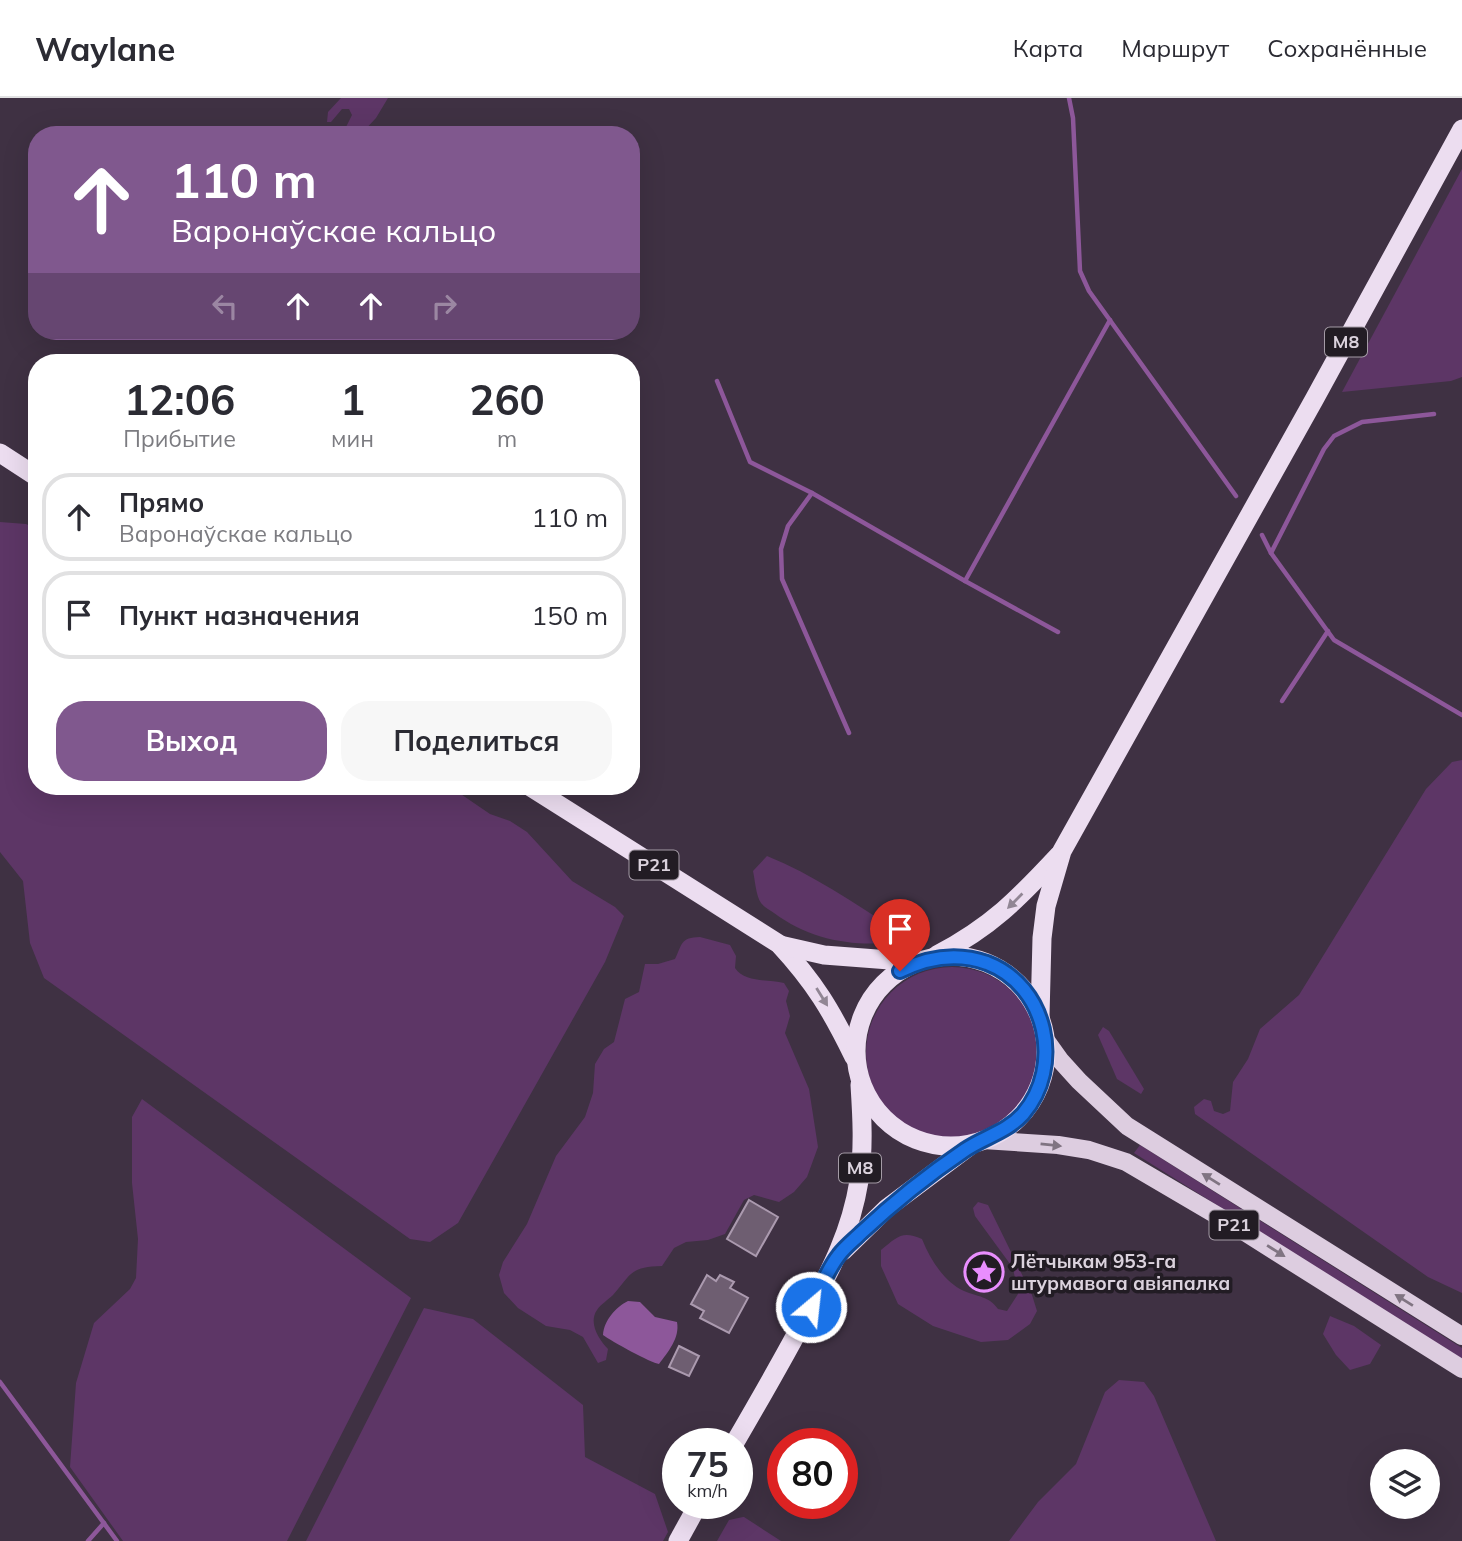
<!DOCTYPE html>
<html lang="ru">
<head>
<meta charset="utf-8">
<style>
  body { margin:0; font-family:Mulish,sans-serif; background:#f7f7f7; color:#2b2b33; height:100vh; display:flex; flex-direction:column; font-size:26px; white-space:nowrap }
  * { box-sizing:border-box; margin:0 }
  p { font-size:23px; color:#7c7c81 }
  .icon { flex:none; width:38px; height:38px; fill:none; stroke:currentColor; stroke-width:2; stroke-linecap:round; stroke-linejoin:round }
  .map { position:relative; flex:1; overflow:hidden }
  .side { position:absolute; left:28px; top:256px; width:612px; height:441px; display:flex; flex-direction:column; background:#fff; border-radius:28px; box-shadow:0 7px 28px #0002 }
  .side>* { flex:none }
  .hud { position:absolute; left:28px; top:28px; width:612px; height:214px; border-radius:28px; box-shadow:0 7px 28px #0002; background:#80588e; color:#fff; overflow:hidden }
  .tools { position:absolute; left:1370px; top:1351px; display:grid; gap:14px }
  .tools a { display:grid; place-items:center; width:70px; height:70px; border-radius:50%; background:#fff; box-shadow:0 7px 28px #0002; font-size:35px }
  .speed { position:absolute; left:662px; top:1330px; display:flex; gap:14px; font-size:35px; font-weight:700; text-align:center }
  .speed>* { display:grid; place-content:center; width:91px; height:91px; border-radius:50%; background:#fff; box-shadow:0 7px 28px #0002; line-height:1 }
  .speed small { font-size:18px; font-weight:400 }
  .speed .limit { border:10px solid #d22; background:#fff; color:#111 }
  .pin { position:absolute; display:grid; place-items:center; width:60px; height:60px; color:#fff; margin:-72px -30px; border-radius:50% 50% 50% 0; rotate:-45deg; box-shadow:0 0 7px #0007 }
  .pin .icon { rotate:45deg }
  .me { position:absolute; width:77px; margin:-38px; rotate:28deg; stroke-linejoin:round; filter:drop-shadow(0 0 5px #0008) }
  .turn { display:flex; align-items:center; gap:24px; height:147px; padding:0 28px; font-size:32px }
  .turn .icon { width:91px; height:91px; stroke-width:2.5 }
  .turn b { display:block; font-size:49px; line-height:60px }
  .lanes { display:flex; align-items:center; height:66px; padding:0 28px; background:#0003; justify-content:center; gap:35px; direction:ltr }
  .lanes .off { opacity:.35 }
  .eta { display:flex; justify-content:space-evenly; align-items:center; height:119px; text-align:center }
  .eta b { font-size:42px; font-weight:700; line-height:49px }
  .cta { display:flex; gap:14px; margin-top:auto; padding:14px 28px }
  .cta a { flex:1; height:80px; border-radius:28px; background:#80588e; color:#fff; font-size:28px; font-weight:700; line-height:80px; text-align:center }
  .cta a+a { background:#f7f7f7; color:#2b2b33 }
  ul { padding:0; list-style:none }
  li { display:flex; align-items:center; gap:21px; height:88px; margin:0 14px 10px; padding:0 14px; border:4px solid #e1e1e2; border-radius:28px }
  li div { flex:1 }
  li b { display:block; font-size:26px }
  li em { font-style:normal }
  header { display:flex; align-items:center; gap:42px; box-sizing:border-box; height:98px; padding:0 35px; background:#fff; border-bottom:2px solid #e1e1e2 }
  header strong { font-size:33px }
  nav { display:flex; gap:38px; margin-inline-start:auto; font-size:24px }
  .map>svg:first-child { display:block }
  .green { fill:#5d3666 }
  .water { fill:#8d579a }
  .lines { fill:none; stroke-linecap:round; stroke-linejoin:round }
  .stream { stroke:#8d579a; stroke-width:4.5 }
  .building { fill:#6e5e71; stroke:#ab9aaf; stroke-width:2 }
  .primary { stroke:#ddcde0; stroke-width:18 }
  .trunk { stroke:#ecddf0; stroke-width:19 }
  .oneway { fill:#918694 }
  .oneway2 { fill:#807482 }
  .route-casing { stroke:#114b97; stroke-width:18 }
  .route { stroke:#1a73e8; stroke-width:12 }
  .labels { text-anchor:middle; stroke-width:7; stroke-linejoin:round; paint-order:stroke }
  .shield { fill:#221c24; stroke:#a49ba6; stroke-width:2 }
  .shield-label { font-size:18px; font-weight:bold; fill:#dbd2dd }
  .poi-label { font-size:19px; font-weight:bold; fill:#dbd2dd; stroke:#221c24; text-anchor:start }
</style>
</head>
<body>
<header>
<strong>Waylane</strong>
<nav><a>Карта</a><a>Маршрут</a><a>Сохранённые</a></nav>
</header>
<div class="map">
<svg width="1462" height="1443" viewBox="0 0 1462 1443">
  <rect width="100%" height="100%" fill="#3f3143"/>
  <g class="green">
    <path d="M341,0h47l-12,20 -16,17h-18l10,-20 -3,-6h-7l-11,13h-4l1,-10z"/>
    <path d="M1462,71v208l-11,4 -109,11z"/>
    <path d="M0,424l26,2 11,5v257h412l41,28 20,7 17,11 45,49 43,26 9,9 -19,46 -147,261 -28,19 -20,-3 -366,-261 -14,-35 -7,-62 -23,-29z"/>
    <path d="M1462,662v533l-34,-16 -233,-163 -1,-7 10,-8 7,2 3,10 9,3 7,-3 3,-29 15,-23 12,-30 39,-34 127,-206 26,-27z"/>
    <path d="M767,758c45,18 87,47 128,73l-7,14c-42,3 -80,-5 -114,-30 -4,-3 -10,-6 -13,-10 -5,-7 -6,-23 -8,-32z"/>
    <path d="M700,839l30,8 6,11 -1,12c10,15 33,11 49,15l5,8 -3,10 4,15 -5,17 24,56 9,58 -11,30 -13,15 -15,10 -25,-7 -10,5 -19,34 -17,6 -22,2 -12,6 -12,18c-32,1 -30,7 -49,29 -5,5 -12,9 -16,15 -9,13 2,30 11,39l-2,11 -8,3 -15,-26 -13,-7 -24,-4 -28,-18 -14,-15 -5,-18 4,-13 24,-38 29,-68 29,-39 8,-24 2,-29 9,-15 10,-7 11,-43 14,-7 6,-28h13l17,-5c8,-16 5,-21 25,-22z"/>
    <circle cx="952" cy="955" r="86"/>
    <path d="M1103,929l6,4 35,58 -3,5 -24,-15 -19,-44z"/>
    <path d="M142,1001l269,199 -124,243h-164l-53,-74 6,-84 18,-60 36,-34 6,-11 2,-39 -6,-56v-66z"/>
    <path d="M1140,1047l322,203v11l-328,-206z"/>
    <path d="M978,1104l10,3 44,90 5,16 -7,13 -22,16 -27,2 -48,-16 -35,-22 -17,-38v-16c16,-13 21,-20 41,-11 8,20 22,43 42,52 14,6 25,5 34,18l9,2 11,-17 -5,-26 -38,-52 -2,-8z"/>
    <path d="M424,1210l49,11 110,86 2,52 70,37 13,38 -5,9h-357z"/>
    <path d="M1330,1218l24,10 27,19 -11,19 -20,6 -14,-15 -13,-21z"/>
    <path d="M1119,1282l25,2 10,14 62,145h-207l29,-39 38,-38 29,-72z"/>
    <path d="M743,1419h1l37,24h-64l12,-21z"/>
  </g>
  <path class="water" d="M628,1203l12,1 15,15 22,5c3,16 -9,30 -18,42 -8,-1 -48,-23 -56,-29 1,-15 13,-28 25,-34z"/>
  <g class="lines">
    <g class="stream">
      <path d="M1069,0l4,20 7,153 9,20 147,205"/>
      <path d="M717,283l33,81 62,31 153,88 145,-261"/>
      <path d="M812,395l-24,33 -7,23 1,30 67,154"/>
      <path d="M1262,437l9,18 63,87 128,75"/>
      <path d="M1271,455l53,-104 10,-13 28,-14 72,-8"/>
      <path d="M965,483l93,51"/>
      <path d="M1282,603l46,-70"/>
      <path d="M0,1284l117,159"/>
      <path d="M88,1443l16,-18"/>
    </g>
  </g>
  <g class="building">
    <path d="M749,1102l29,17 -22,39 -29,-17z"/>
    <path d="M707,1177l9,6 4,-6 14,7 -4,6 18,10 -19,35 -29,-15 4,-7 -13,-7z"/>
    <path d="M679,1248l20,10 -10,20 -20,-9z"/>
  </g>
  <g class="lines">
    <g class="primary">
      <path d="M1045,941l15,21 19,21 48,45 335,210"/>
      <path d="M983,1042l75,5 31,5 37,12 109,64 227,143"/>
    </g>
    <g class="trunk">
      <path d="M0,355l37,24"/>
      <path d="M529,688l250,158c36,39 52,66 75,113"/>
      <path d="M780,847l44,10 92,7"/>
      <path d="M937,857c54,-28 81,-56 122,-100"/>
      <circle cx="951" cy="953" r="95"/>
      <path d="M1040,918l2,-78 4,-32 16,-55 253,-453 147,-269"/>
      <path d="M843,1153l44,-43 83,-62"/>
      <path d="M734,1346c25,-43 50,-86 73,-130 24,-44 44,-83 52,-133 5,-32 3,-65 1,-96"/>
      <path d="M678,1443l21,-38"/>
    </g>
  </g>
  <defs><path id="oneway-solid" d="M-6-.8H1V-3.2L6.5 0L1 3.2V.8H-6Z" transform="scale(1.75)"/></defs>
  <g class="oneway">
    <use href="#oneway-solid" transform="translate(1015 803) rotate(135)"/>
    <use href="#oneway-solid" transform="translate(822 899) rotate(58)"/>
  </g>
  <g class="oneway2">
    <use href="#oneway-solid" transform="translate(1051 1047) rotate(6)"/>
    <use href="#oneway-solid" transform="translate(1211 1081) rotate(-148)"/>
    <use href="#oneway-solid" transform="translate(1276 1153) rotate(32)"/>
    <use href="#oneway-solid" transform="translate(1404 1202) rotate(-148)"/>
  </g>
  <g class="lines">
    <g class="route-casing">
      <path id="route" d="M811,1209c9,-17 16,-37 28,-52 6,-8 15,-15 22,-22 33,-31 67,-58 104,-83 19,-13 42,-18 58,-36 41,-48 24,-128 -36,-151 -31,-11 -59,-6 -87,8"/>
    </g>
    <use href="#route" class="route"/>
  </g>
  <defs>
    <g id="sight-ring" transform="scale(2.0125)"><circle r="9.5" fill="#221c24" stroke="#e98efe" stroke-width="1.5"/><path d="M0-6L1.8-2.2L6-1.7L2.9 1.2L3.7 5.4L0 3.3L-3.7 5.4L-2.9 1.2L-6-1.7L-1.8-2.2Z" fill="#e98efe"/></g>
  </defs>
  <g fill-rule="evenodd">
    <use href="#sight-ring" x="984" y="1174"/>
  </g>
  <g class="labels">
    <g class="shield">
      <rect x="1325" y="229.5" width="42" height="29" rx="5"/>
      <rect x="629.5" y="752.5" width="49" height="29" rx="5"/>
      <rect x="839" y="1055.5" width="42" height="29" rx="5"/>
      <rect x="1209.5" y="1112.5" width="49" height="29" rx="5"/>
    </g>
    <g class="shield-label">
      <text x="1346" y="250">М8</text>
      <text x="654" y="773">Р21</text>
      <text x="860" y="1076">М8</text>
      <text x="1234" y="1133">Р21</text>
    </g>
    <g class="poi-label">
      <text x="1011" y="1170">Лётчыкам 953-га<tspan x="1011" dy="22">штурмавога авіяпалка</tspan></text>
    </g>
  </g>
</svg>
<div class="tools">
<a><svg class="icon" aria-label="layers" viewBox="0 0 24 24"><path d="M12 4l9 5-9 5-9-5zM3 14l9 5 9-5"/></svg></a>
</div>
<div class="speed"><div>75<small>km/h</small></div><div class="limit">80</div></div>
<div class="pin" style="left:900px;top:873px;background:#d93025"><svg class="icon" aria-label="arrive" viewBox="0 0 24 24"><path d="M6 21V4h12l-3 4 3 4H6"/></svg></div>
<svg class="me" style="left:811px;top:1209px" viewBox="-20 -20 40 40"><circle r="17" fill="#1a73e8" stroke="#fff" stroke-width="3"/><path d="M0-11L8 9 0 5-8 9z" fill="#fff"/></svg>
<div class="hud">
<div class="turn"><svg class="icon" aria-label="ahead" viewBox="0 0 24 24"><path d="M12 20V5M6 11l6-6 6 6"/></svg><div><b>110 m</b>Варонаўскае кальцо</div></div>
<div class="lanes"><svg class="icon off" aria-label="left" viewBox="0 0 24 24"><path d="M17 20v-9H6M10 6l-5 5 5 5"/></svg><svg class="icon" aria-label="ahead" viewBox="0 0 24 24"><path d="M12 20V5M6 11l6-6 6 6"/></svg><svg class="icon" aria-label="ahead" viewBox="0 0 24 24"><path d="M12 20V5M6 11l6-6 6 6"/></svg><svg class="icon off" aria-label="right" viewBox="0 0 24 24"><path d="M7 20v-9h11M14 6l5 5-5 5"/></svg></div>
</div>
<section class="side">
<div class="eta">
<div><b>12:06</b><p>Прибытие</p></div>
<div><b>1</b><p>мин</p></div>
<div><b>260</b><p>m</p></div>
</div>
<ul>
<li><svg class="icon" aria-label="ahead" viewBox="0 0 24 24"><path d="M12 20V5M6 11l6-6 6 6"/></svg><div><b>Прямо</b><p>Варонаўскае кальцо</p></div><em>110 m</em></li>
<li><svg class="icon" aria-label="arrive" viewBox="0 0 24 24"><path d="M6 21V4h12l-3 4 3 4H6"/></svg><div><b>Пункт назначения</b></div><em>150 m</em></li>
</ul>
<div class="cta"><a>Выход</a><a>Поделиться</a></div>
</section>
</div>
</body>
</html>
